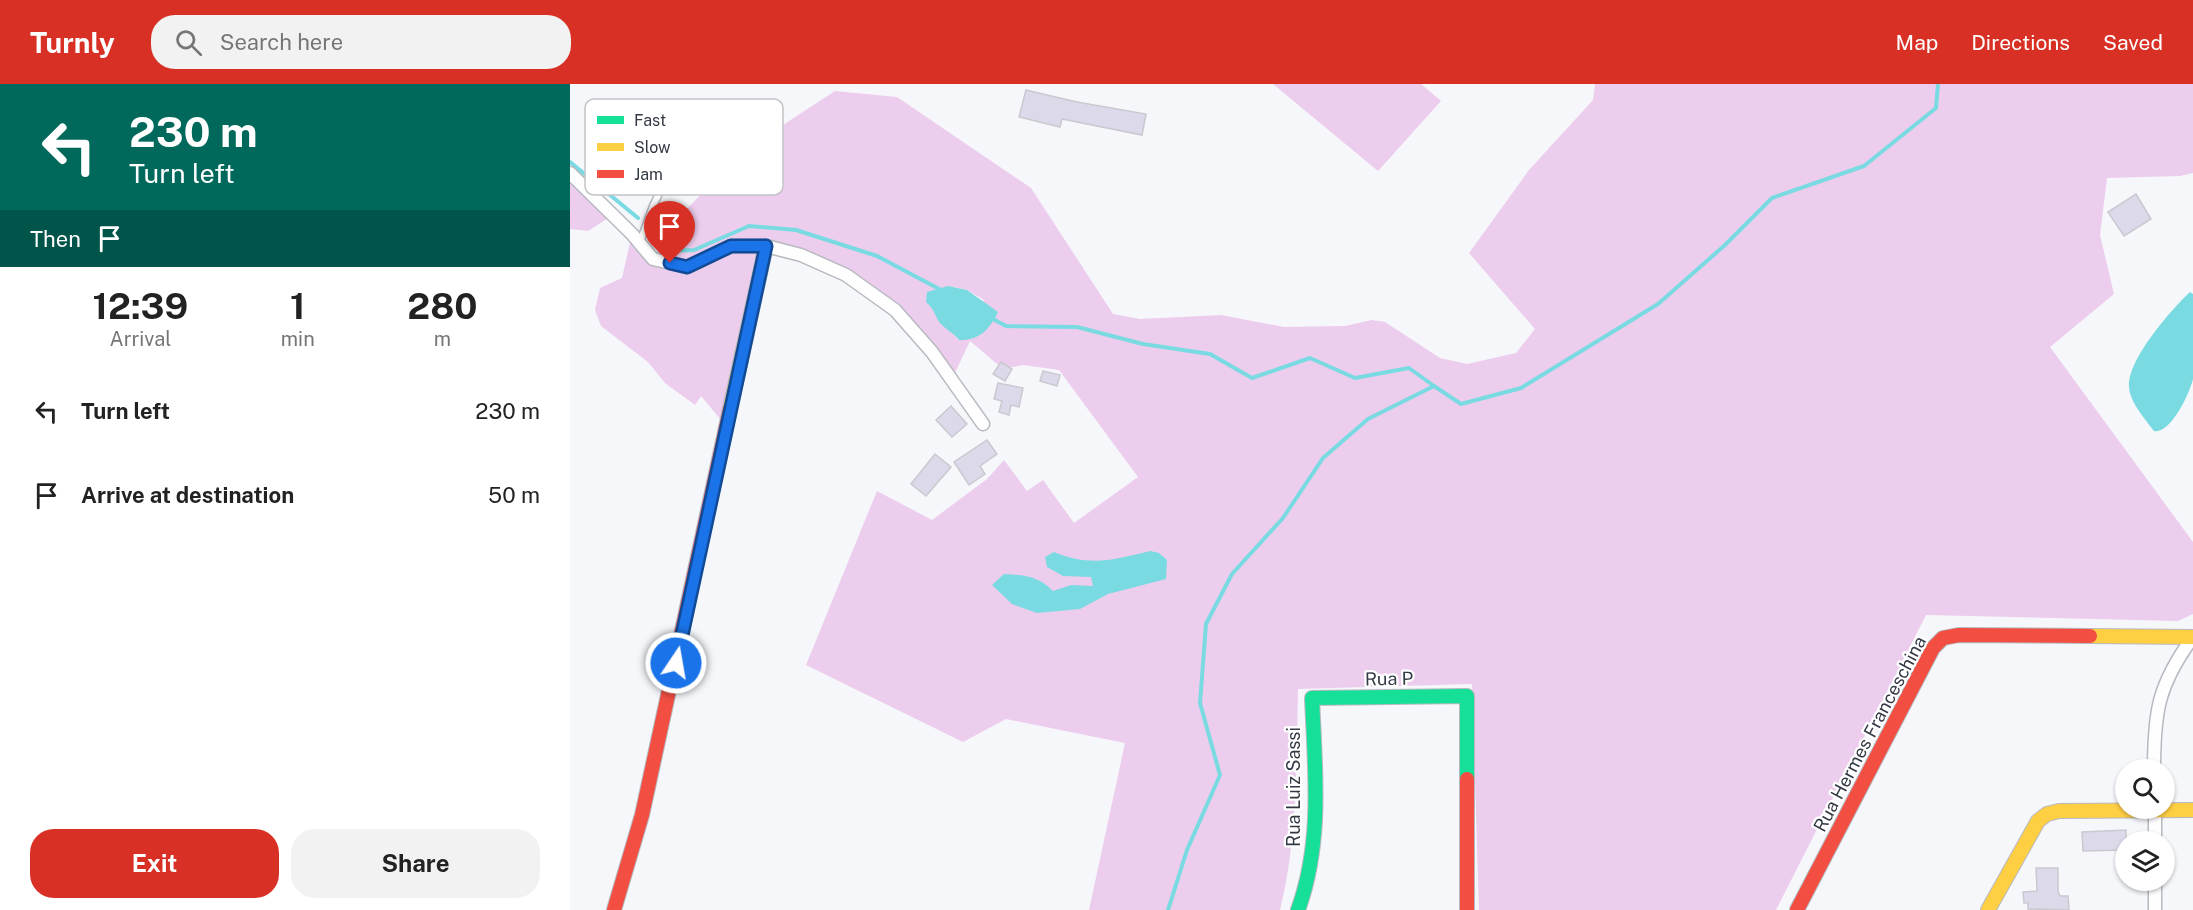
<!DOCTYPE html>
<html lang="en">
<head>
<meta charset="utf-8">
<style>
  body { margin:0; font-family:"Public Sans",sans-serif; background:#f2f2f2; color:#222; height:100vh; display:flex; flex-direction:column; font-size:22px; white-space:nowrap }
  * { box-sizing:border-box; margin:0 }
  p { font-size:20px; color:#767676 }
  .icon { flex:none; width:33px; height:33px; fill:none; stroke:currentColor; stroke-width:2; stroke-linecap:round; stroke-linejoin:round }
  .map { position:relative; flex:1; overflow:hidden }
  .sheet { display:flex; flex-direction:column; background:#fff; width:570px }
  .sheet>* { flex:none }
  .hud { background:#00695c; color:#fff; overflow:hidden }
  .controls { position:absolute; left:1545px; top:675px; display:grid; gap:12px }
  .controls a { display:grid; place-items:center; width:60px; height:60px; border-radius:50%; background:#fff; box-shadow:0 2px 4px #0004; font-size:30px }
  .pin { position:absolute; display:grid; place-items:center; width:51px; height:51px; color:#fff; margin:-62px -26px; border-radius:50% 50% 50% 0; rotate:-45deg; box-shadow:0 0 6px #0007 }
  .pin .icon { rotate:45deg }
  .me { position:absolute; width:66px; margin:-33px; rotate:12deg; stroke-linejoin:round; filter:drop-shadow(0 0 4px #0008) }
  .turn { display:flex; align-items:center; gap:21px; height:126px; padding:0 30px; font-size:27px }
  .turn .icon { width:78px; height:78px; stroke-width:2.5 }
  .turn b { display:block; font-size:42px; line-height:51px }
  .then { display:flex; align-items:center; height:57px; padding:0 30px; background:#0003; gap:12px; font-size:22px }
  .eta { display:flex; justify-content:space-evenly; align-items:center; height:102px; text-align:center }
  .eta b { font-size:36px; font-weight:700; line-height:42px }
  .primary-button { display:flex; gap:12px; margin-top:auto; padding:12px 30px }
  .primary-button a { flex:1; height:69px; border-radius:24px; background:#d93025; color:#fff; font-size:24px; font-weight:700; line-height:69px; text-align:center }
  .primary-button a+a { background:#f2f2f2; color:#222 }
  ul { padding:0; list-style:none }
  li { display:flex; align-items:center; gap:18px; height:84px; padding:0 30px }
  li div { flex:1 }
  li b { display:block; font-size:22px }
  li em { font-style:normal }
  header { display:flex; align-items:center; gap:36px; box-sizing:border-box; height:84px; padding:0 30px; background:#d93025; color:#fff }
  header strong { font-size:28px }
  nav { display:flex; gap:33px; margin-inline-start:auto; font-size:21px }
  .search { width:420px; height:54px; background:#f2f2f2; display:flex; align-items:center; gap:15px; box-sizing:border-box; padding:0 21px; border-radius:24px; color:#767676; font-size:22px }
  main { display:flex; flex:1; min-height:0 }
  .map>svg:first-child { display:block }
  .green { fill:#edcded; fill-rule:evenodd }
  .water { fill:#7adae2 }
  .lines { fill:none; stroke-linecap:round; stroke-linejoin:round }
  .stream { stroke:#7adae2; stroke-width:4 }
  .building { fill:#dcd9ea; stroke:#cac9d0; stroke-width:1.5 }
  .lane-casing { stroke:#b6b9c0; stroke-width:9 }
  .street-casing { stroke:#b6b9c0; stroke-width:15 }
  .fast-casing { stroke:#b6b9c0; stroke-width:16 }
  .slow-casing { stroke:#b6b9c0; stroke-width:16 }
  .jam-casing { stroke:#b6b9c0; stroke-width:16 }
  .lane { stroke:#fefefe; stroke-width:6 }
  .street { stroke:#fefefe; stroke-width:12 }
  .fast { stroke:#16e098; stroke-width:14 }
  .slow { stroke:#ffcf43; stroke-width:14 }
  .jam { stroke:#f24e42; stroke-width:14 }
  .route-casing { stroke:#114b97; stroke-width:15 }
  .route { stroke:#1a73e8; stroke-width:10 }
  .labels { text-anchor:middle; stroke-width:4.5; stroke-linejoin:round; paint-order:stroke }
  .street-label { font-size:18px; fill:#323844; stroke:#fff }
  .key { fill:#fff; stroke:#c2c3c7; stroke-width:1.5 }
  .key-label { font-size:16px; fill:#323844 }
</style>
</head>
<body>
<header>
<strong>Turnly</strong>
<div class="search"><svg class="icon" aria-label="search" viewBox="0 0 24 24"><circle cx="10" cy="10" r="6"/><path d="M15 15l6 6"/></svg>Search here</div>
<nav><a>Map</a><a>Directions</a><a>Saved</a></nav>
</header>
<main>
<section class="sheet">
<div class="hud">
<div class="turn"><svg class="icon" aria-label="left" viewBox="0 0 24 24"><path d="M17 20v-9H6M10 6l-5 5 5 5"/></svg><div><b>230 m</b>Turn left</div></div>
<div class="then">Then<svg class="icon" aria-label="arrive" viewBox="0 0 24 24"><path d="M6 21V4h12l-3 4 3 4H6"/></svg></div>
</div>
<div class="eta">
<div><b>12:39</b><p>Arrival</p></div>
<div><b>1</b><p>min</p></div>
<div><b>280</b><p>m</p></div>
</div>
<ul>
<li><svg class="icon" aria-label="left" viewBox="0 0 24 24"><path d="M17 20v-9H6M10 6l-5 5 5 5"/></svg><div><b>Turn left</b></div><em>230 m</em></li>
<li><svg class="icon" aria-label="arrive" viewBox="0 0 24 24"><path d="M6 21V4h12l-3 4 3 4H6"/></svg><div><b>Arrive at destination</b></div><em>50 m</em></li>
</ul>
<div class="primary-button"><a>Exit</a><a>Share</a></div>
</section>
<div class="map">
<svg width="1623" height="826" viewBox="0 0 1623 826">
  <rect width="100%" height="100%" fill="#f5f7fa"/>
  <g class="green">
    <path d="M703,0h148l20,17 -63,70z"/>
    <path d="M1025,0h598v89l-13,3 -73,2 -7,57 14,59 -64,53 143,195v72l-15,7 -252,-6 -150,295h-297l-7,-226 -174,5c-2,74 0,149 -18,221h-191l36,-167 -119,-24 -43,23 -157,-77 71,-174 55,29 55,-41 17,-19 23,31 16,-11 31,43 64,-46 -79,-107 -36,-5 -20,4 -33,-28 -18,38 -57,-69 -49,-35 -80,-29 -45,174 -20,-24 -6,9 -30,-22 -17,-21 -47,-36 -6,-16 5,-22 22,-10 10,-44 22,25 25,-42 41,-42 66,-52 49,-32 62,6 134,91 82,126 27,5 81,-4 63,12 61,-1 27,-6 13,2 55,36 27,6 49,-11 19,-24 -66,-76 60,-83 64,-70zM378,202l19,4 17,10 -25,40c-9,-11 -18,-16 -23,-29z"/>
    <path d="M0,89l43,42 -25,16 -18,-2z"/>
  </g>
  <g class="water">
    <path d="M378,202l19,4 31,22c-8,17 -19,29 -39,28 -5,-7 -14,-11 -19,-17 -6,-8 -4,-12 -14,-21l1,-10z"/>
    <path d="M1620,208l3,2c0,24 0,63 0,85 -3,14 -23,56 -39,52 -9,-12 -25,-30 -25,-45 -1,-27 42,-76 61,-94z"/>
    <path d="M580,467l9,2 8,7 -1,19 -58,15 -28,15 -43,4 -25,-9 -20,-19 12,-11c19,1 35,2 49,17l18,-6 22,1 -2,-9 -28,-1 -16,-9 -2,-10 9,-5c36,15 59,8 96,-1z"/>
  </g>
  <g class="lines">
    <g class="stream">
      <path d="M0,78l68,56"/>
      <path d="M85,144l12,23 27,-1 55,-24 47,4 81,26 66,35"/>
      <path d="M421,234l15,8 71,1 66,17 67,10 42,24 58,-20 45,20 54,-10 25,18"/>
      <path d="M598,826l19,-60 33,-75 -20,-72 6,-79 26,-50 51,-56 40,-60 45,-39 66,-33 27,18 60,-16 137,-84 67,-59 47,-47 92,-32 72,-58 2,-24"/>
    </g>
  </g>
  <g class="building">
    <path d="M456,6l51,12 69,12 -4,21 -80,-16 -2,8 -41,-10z"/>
    <path d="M1566,110l15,25 -27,17 -16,-24z"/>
    <path d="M431,278l11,7 -7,12 -12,-7z"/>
    <path d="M473,287l17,4 -3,11 -17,-5z"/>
    <path d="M428,299l25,5 -4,19 -8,-2 -2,10 -10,-3 3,-11 -8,-2z"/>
    <path d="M381,322l16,18 -15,13 -16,-17z"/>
    <path d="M417,356l10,14 -17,12 5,8 -16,11 -15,-23z"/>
    <path d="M365,370l16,13 -25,29 -15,-12z"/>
    <path d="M1556,746v20l-43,1 -1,-19z"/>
    <path d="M1466,784h22v23l2,5h8l1,14 -41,-1v-6h-4l-1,-11 14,-1z"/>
  </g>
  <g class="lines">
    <g class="lane-casing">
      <path id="lane" d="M70,158l13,-36 18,-37"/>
    </g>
    <g class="street-casing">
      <g id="street">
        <path d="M0,89l62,61 21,25 34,8 44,-21h35l35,9 45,20 49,35 37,42 51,72"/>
        <path d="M1584,686c0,-59 4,-85 39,-133"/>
        <path d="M1585,724v34"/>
        <path d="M1585,796v30"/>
      </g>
    </g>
    <g class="fast-casing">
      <path id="fast" d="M728,826c25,-69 17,-140 14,-212l155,-2v83"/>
    </g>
    <g class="slow-casing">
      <g id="slow">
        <path d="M160,325l36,-163"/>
        <path d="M1520,552l103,1"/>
        <path d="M1418,826l50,-89 9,-7 12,-3 134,-1"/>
      </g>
    </g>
    <g class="jam-casing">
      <g id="jam">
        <path d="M897,695v131"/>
        <path d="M44,826l28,-95 88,-406"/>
        <path d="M1227,826l136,-262 10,-10 16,-3 131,1"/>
      </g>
    </g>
    <use href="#lane" class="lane"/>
    <use href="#street" class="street"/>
    <use href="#fast" class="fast"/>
    <use href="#slow" class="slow"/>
    <use href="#jam" class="jam"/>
  </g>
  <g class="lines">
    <g class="route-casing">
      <path id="route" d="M100,179l17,4 44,-21h35l-90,417"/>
    </g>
    <use href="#route" class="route"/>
  </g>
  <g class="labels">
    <g class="street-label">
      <text transform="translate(819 595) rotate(-1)" y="6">Rua P</text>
      <text transform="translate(1300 650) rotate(-62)" y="6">Rua Hermes Franceschina</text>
      <text transform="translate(724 703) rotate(-90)" y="6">Rua Luiz Sassi</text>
    </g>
  </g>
  <rect x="15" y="15" width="198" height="96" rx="9" class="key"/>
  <rect x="27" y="32" width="27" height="8" fill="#16e098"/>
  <rect x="27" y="59" width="27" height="8" fill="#ffcf43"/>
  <rect x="27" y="86" width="27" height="8" fill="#f24e42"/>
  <g class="key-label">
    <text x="64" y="42">Fast</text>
    <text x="64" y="69">Slow</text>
    <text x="64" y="96">Jam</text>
  </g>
</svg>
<div class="controls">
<a><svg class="icon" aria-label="search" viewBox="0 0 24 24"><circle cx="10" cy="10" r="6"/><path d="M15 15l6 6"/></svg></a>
<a><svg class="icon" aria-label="layers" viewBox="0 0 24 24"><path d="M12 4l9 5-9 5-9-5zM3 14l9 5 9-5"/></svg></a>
</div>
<div class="pin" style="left:100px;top:179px;background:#d93025"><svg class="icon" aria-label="arrive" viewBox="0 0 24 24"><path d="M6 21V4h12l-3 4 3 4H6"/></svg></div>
<svg class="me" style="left:106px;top:579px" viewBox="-20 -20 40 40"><circle r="17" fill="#1a73e8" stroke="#fff" stroke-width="3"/><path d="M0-11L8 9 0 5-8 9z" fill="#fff"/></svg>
</div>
</main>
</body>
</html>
